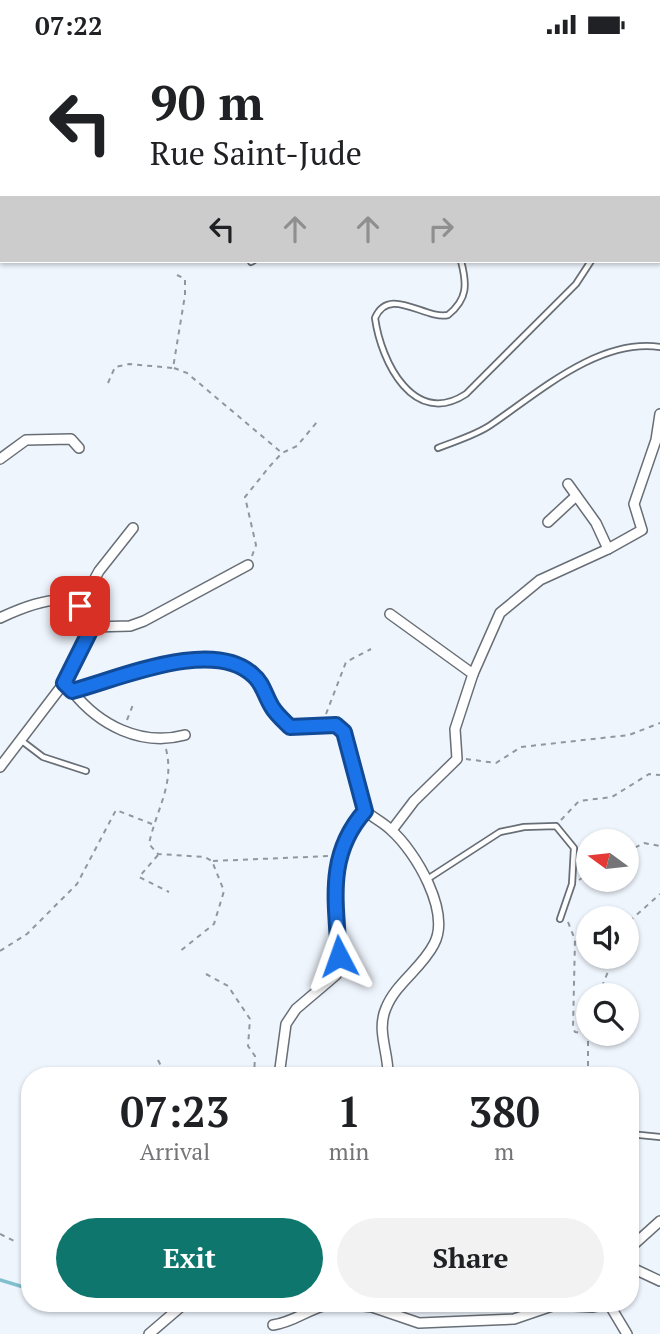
<!DOCTYPE html>
<html lang="en">
<head>
<meta charset="utf-8">
<style>
  body { margin:0; font-family:"PT Serif",serif; background:#f2f2f2; color:#202124; height:100vh; display:flex; flex-direction:column; font-size:26px; white-space:nowrap }
  * { box-sizing:border-box; margin:0 }
  p { font-size:23px; color:#757577 }
  .icon { flex:none; width:38px; height:38px; fill:none; stroke:currentColor; stroke-width:2; stroke-linecap:round; stroke-linejoin:round }
  .map { position:relative; flex:1; overflow:hidden }
  .drawer { position:absolute; left:21px; top:1018px; width:618px; height:245px; display:flex; flex-direction:column; background:#fff; border-radius:28px; box-shadow:0 2px 5px #0004 }
  .drawer>* { flex:none }
  .banner { position:absolute; left:0px; top:0px; width:662px; height:214px; box-shadow:0 2px 5px #0004; background:#fff; color:#202124; overflow:hidden }
  .needle { width:46px; rotate:285deg }
  .buttons { position:absolute; left:576px; top:780px; display:grid; gap:14px }
  .buttons a { display:grid; place-items:center; width:63px; height:63px; border-radius:50%; background:#fff; box-shadow:0 2px 5px #0004; font-size:35px }
  .pin { position:absolute; display:grid; place-items:center; width:60px; height:60px; color:#fff; margin:-30px; border-radius:14px; box-shadow:0 4px 10px #0006 }
  .me { position:absolute; width:77px; margin:-38px; rotate:356deg; stroke-linejoin:round; filter:drop-shadow(0 0 5px #0008) }
  .turn { display:flex; align-items:center; gap:24px; height:147px; padding:0 35px; font-size:32px }
  .turn .icon { width:91px; height:91px; stroke-width:2.5 }
  .turn b { display:block; font-size:49px; line-height:60px }
  .lanes { display:flex; align-items:center; height:66px; padding:0 35px; background:#0003; justify-content:center; gap:35px; direction:ltr }
  .lanes .off { opacity:.35 }
  .eta { display:flex; justify-content:space-evenly; align-items:center; height:119px; text-align:center }
  .eta b { font-size:42px; font-weight:700; line-height:49px }
  .primary-button { display:flex; gap:14px; margin-top:auto; padding:14px 35px }
  .primary-button a { flex:1; height:80px; border-radius:42px; background:#0f766e; color:#fff; font-size:28px; font-weight:700; line-height:80px; text-align:center }
  .primary-button a+a { background:#f2f2f2; color:#202124 }
  .status { display:flex; justify-content:space-between; align-items:center; height:49px; padding:0 35px; background:#fff; direction:ltr }
  .status svg { height:19px; fill:currentColor }
  .map>svg:first-child { display:block }
  .lines { fill:none; stroke-linecap:round; stroke-linejoin:round }
  .stream { stroke:#80bfce; stroke-width:3.5 }
  .service-casing { stroke:#686e76; stroke-width:8 }
  .minor-casing { stroke:#686e76; stroke-width:12 }
  .tertiary-casing { stroke:#686e76; stroke-width:14 }
  .path { stroke:#92979d; stroke-width:2; stroke-dasharray:5 5; stroke-linecap:butt }
  .service { stroke:#fff; stroke-width:4.5 }
  .minor { stroke:#fff; stroke-width:9 }
  .tertiary { stroke:#fff; stroke-width:10 }
  .route-casing { stroke:#114b97; stroke-width:18 }
  .route { stroke:#1a73e8; stroke-width:12 }
</style>
</head>
<body>
<div class="status"><b>07:22</b><svg viewBox="0 0 49 12"><path d="M0 12V9h3v3zM5 12V6h3v6zM10 12V3h3v9zM15 12V0h3v12zM26 1h20v11H26zM47 4h2v5h-2z"/></svg></div>
<div class="map">
<svg width="660" height="1285" viewBox="0 0 660 1285">
  <rect width="100%" height="100%" fill="#eff5fd"/>
  <g class="lines">
    <path class="stream" d="M0,1231l30,9"/>
    <g class="service-casing">
      <g id="service">
        <path d="M442,0v2"/>
        <path d="M461,212c6,23 7,38 -13,54 -23,5 -59,-30 -73,3 6,44 39,110 91,76l110,-110 15,-23"/>
        <path d="M251,213l2,-1"/>
        <path d="M438,399c17,-7 39,-13 54,-24 47,-32 107,-86 168,-77"/>
        <path d="M22,692l21,16 43,14"/>
        <path d="M426,831l74,-48 24,-5 32,-1 18,22 -2,36 -12,35"/>
        <path d="M630,1085l30,3"/>
      </g>
    </g>
    <g class="minor-casing">
      <g id="minor">
        <path d="M597,0l1,2"/>
        <path d="M0,156l2,5"/>
        <path d="M0,410l26,-19 45,-1 8,9"/>
        <path d="M568,435l28,39 12,26"/>
        <path d="M548,473l28,-26"/>
        <path d="M80,557l19,-35 34,-43"/>
        <path d="M390,565l83,60 -18,55 2,30 -43,42 -22,29"/>
        <path d="M0,569c19,-9 62,-28 81,-11 5,5 7,13 10,20l-27,56 8,8c45,-12 143,-52 181,-17 10,9 12,22 19,33 4,7 12,14 18,20l46,-2 8,7 21,79c-48,55 -19,101 -29,164l-40,34 -10,15 -7,52"/>
        <path d="M91,578l39,-1 14,-5 104,-56"/>
        <path d="M473,625l27,-61 40,-33 68,-31 34,-19 -8,-26 22,-64 4,-26"/>
        <path d="M72,642c27,34 69,56 113,44"/>
        <path d="M0,718l64,-84"/>
        <path d="M365,762c9,7 19,12 26,19 25,22 60,82 43,114 -12,24 -38,39 -48,64 -10,23 3,45 2,68"/>
        <path d="M630,1199l30,-27"/>
        <path d="M630,1218l30,14"/>
        <path d="M346,1255l26,3 47,16 95,-4 41,-14 37,2 16,-3"/>
        <path d="M609,1255l18,30"/>
        <path d="M273,1276c22,-3 36,-17 57,-21"/>
        <path d="M149,1285l35,-30"/>
      </g>
    </g>
    <g class="tertiary-casing">
      <g id="tertiary">
        <path d="M225,2l3,-2"/>
        <path d="M0,202l2,-1"/>
      </g>
    </g>
    <g class="path">
      <path d="M63,0l1,2"/>
      <path d="M174,319l13,5 95,80"/>
      <path d="M108,334l7,-16 14,-3 44,4 12,-73v-16l-8,-4"/>
      <path d="M252,507l4,-11 -11,-48 25,-31 12,-13 15,-7 20,-24"/>
      <path d="M326,665l20,-52 25,-13"/>
      <path d="M127,671l7,-18"/>
      <path d="M166,700c9,35 -10,61 -17,95l9,10 47,3 7,4 12,30 -10,33 -35,28"/>
      <path d="M466,710l30,4 25,-16 108,-12 31,-12"/>
      <path d="M561,771l18,-19 33,-4 37,-23 11,1"/>
      <path d="M626,803l18,-9 16,3"/>
      <path d="M158,806l-19,22 30,15"/>
      <path d="M213,812l117,-5"/>
      <path d="M579,831l9,-6"/>
      <path d="M568,873l7,18 -2,88 2,4 12,2"/>
      <path d="M626,882l6,-12 28,-25"/>
      <path d="M0,902l27,-17 50,-50 39,-74 36,14"/>
      <path d="M206,925l22,12 22,33 -2,27 7,10 -1,20"/>
      <path d="M598,947l16,-39"/>
      <path d="M588,982v45"/>
      <path d="M158,1011l8,16"/>
      <path d="M0,1185l14,7"/>
    </g>
    <use href="#service" class="service"/>
    <use href="#minor" class="minor"/>
    <use href="#tertiary" class="tertiary"/>
  </g>
  <g class="lines">
    <g class="route-casing">
      <path id="route" d="M80,557l12,21 -28,56 8,8c46,-12 141,-54 181,-16 10,8 12,21 19,32 4,7 12,14 18,20l46,-2 8,7 21,79c-39,44 -29,90 -26,145"/>
    </g>
    <use href="#route" class="route"/>
  </g>
</svg>
<div class="buttons">
<a><svg class="needle" viewBox="-14 -14 28 28"><path d="M0-13l5 13h-10z" fill="#e53935"/><path d="M0 13l5-13h-10z" fill="#757577"/></svg></a>
<a><svg class="icon" aria-label="sound" viewBox="0 0 24 24"><path d="M4 9h4l5-4v14l-5-4H4zM17 9q2 3 0 6"/></svg></a>
<a><svg class="icon" aria-label="search" viewBox="0 0 24 24"><circle cx="10" cy="10" r="6"/><path d="M15 15l6 6"/></svg></a>
</div>
<div class="pin" style="left:80px;top:557px;background:#d93025"><svg class="icon" aria-label="arrive" viewBox="0 0 24 24"><path d="M6 21V4h12l-3 4 3 4H6"/></svg></div>
<svg class="me" style="left:339px;top:907px" viewBox="-20 -20 40 40"><path d="M0-17L14 15 0 8-14 15z" fill="#1a73e8" stroke="#fff" stroke-width="4"/></svg>
<div class="banner">
<div class="turn"><svg class="icon" aria-label="left" viewBox="0 0 24 24"><path d="M17 20v-9H6M10 6l-5 5 5 5"/></svg><div><b>90 m</b>Rue Saint-Jude</div></div>
<div class="lanes"><svg class="icon" aria-label="left" viewBox="0 0 24 24"><path d="M17 20v-9H6M10 6l-5 5 5 5"/></svg><svg class="icon off" aria-label="ahead" viewBox="0 0 24 24"><path d="M12 20V5M6 11l6-6 6 6"/></svg><svg class="icon off" aria-label="ahead" viewBox="0 0 24 24"><path d="M12 20V5M6 11l6-6 6 6"/></svg><svg class="icon off" aria-label="right" viewBox="0 0 24 24"><path d="M7 20v-9h11M14 6l5 5-5 5"/></svg></div>
</div>
<section class="drawer">
<div class="eta">
<div><b>07:23</b><p>Arrival</p></div>
<div><b>1</b><p>min</p></div>
<div><b>380</b><p>m</p></div>
</div>
<div class="primary-button"><a>Exit</a><a>Share</a></div>
</section>
</div>
</body>
</html>
